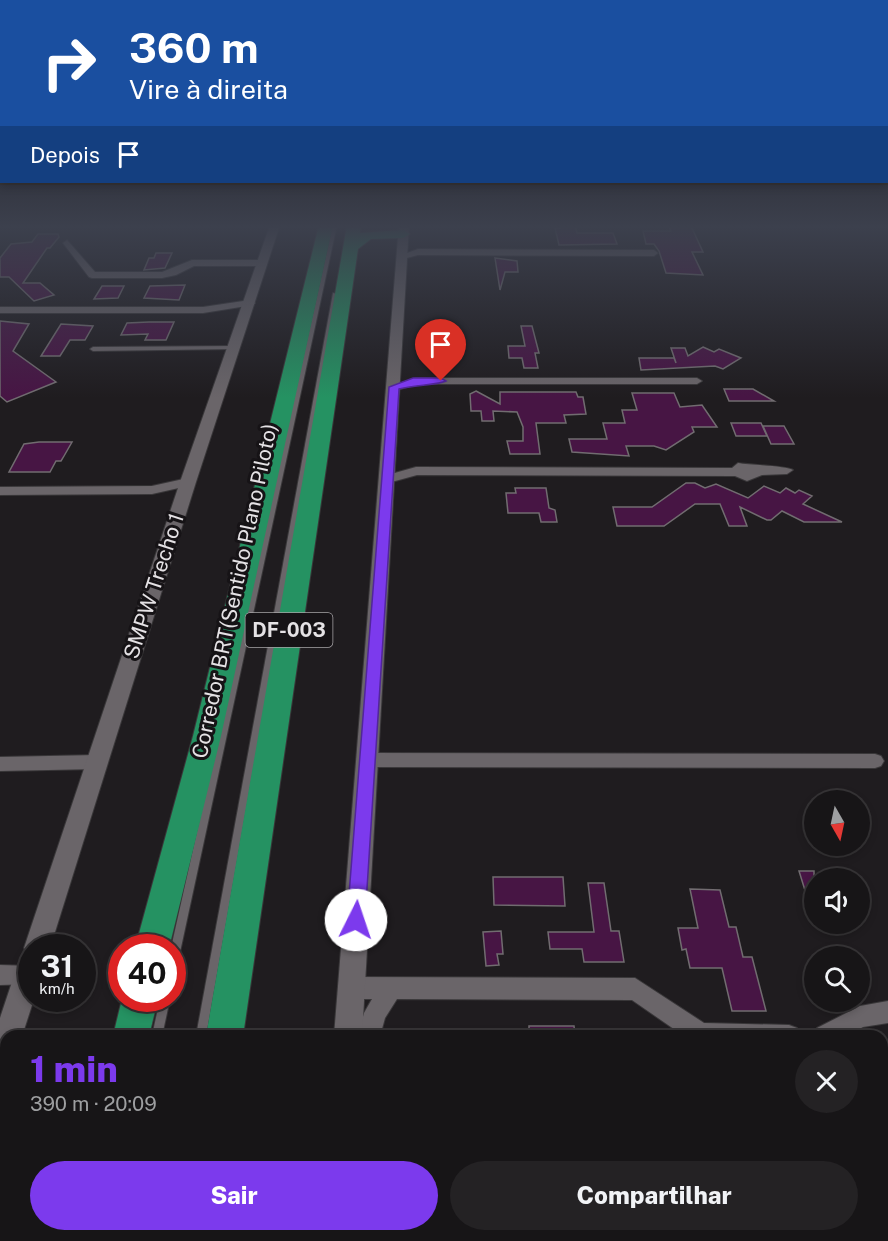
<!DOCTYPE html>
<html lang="pt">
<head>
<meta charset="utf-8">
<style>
  body { margin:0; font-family:"Public Sans",sans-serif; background:#242224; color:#f1f3f6; height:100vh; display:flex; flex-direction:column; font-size:22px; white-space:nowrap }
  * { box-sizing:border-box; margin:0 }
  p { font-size:20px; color:#9e9fa1 }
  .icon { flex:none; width:33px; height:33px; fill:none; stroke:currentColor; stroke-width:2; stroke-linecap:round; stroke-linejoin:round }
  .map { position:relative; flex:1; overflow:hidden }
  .sheet { position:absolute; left:0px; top:1030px; width:888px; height:212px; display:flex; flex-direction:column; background:#171517; border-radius:18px 18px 0 0; box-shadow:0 3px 9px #0003,0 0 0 2px #363436 }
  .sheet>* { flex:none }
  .guide { position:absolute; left:0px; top:0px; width:888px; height:183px; box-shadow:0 3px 9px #0003,0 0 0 2px #363436; background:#1a4fa0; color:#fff; overflow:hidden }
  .needle { width:39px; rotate:171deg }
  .fabs { position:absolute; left:804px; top:790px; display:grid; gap:12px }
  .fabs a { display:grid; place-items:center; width:66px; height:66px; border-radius:50%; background:#171517; box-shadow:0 3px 9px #0003,0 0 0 2px #363436; font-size:30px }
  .speed { position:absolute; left:18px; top:934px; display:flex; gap:12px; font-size:30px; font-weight:700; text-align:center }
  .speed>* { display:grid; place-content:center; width:78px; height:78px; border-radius:50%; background:#171517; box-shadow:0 3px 9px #0003,0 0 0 2px #363436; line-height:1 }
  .speed small { font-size:15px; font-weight:400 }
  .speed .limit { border:9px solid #d22; background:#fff; color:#111 }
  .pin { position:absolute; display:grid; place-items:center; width:51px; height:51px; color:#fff; margin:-62px -26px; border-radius:50% 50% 50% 0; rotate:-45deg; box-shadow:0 0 6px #0007 }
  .pin .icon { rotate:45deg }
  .me { position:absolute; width:66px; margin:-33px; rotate:4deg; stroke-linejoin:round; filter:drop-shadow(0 0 4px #0008) }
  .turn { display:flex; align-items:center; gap:21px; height:126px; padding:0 30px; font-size:27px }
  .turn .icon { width:78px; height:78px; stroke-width:2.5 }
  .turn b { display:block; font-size:42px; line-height:51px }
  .then { display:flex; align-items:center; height:57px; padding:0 30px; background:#0003; gap:12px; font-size:22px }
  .round { display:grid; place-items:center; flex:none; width:63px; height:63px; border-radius:32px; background:#242224 }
  .head { display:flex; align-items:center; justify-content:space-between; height:102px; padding:0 30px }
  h1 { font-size:36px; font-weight:800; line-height:45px; color:#7c3aed }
  .primary-button { display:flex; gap:12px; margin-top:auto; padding:12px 30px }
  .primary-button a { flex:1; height:69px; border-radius:36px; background:#7c3aed; color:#fff; font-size:24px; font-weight:800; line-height:69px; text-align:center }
  .primary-button a+a { background:#242224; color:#f1f3f6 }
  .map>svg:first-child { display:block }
  .building { fill:#471544; stroke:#716c70; stroke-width:1.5 }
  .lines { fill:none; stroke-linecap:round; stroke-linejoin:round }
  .service-casing { stroke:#393739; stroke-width:2 }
  .minor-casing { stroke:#393739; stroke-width:2 }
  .tertiary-casing { stroke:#393739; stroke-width:2 }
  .trunk-casing { stroke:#393739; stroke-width:2 }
  .service { fill:#6a6569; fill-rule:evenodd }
  .minor { fill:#6a6569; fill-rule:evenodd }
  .tertiary { fill:#6a6569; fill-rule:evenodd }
  .trunk { fill:#259262; fill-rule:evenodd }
  .route { fill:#7c3aed; stroke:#51269a; stroke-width:1.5 }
  .labels { text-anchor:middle; stroke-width:6; stroke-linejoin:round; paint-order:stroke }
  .shield { fill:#161316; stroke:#a7a4a7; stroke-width:1.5 }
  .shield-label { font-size:20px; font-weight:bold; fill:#e5e2e5 }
  .street-label { font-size:21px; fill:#e5e2e5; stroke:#161316 }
</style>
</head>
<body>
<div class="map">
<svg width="888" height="1241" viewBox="0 0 888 1241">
  <rect width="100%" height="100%" fill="#1f1c1f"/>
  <g class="building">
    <path d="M559,225h16l2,8h36l4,11 -58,1 -4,-17h5z"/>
    <path d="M668,225l23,1 12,26h-11l11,23 -37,-2 -7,-22 -5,-7h-8l-3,-13h28z"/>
    <path d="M38,234h20l1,3 -9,11h-3l-24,35h17l14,12 -20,6 -25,-24h-9v-19l11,-14 21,-2z"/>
    <path d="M156,253h16l-7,15 -21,2 5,-12h5z"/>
    <path d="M495,258l22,3 1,11h-13l-5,18z"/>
    <path d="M185,285l-6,15 -35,-2 6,-12z"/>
    <path d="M102,286h22l-6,12 -24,1z"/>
    <path d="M0,321l29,3 -16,27 43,31 -49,20 -7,-6z"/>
    <path d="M149,322h25l-8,18h-21l3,-6 -27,1 6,-12z"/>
    <path d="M61,324l32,2 -8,14h-15l-10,16h-19z"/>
    <path d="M521,326h11l7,27h-4l3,15h-14l-2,-10h-13l-1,-12h17z"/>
    <path d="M703,347l11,5 5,-3 22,9 -18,11 -8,-3 -74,4 -2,-12h35l2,5 -5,-15h14l3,8z"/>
    <path d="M724,389h29l21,12h-45z"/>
    <path d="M476,391l24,13v-12h76l2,5h5l3,17 -22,1 2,8h-30l4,31h-30l-3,-13h16v-14l-6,-15 -24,-1 1,10h-12l-1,-10h-10l-1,-17z"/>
    <path d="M632,393h42l6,14 22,-2 15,22h-25l2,5 -28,18 -12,-4h-28l3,10 -57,-4 -3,-13h38l-4,-16h22l-3,-13h15z"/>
    <path d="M731,423h30l6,13h-31z"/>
    <path d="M763,426h21l10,18h-23z"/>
    <path d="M39,442h33l-8,14 -3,5h-5l-6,11h-41l15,-28z"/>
    <path d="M686,483h9l10,5 11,-4 32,14 16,-12 16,7 6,-5 9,5 4,-3 13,6 -9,8 39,18h-38l-22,-11 -11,9h-4l-27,-13 7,19h-18l-9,-22h-25l-31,22h-47l-4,-19h39z"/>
    <path d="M515,488h31l3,20 6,2 2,12h-16l-2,-9h-31l-2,-20h10z"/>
    <path d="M799,871h15v41l-2,1z"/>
    <path d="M493,877h70l2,29 -71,-1z"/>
    <path d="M588,883h16l7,48h8l5,31h-40l-2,-13h-32l-2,-17h46z"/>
    <path d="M690,889l30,1 9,37h7l7,30h9l14,54h-34l-10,-43h-32l-4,-19 -4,1 -4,-22h20z"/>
    <path d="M501,931l2,23h-6l2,11 -13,1 -3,-34z"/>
    <path d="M529,1026h45l1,10h-46z"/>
  </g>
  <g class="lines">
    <g class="service-casing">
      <g id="service">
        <path d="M333,225h4l-160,741 -1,4 -4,1v-23h-1z"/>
        <path d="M333,293l4,1 -131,742h-10z"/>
        <path d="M234,346l3,2 -1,1 -143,2 -3,-2 3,-2z"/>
        <path d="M160,999h10l-8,37h-10z"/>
        <path d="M107,1236h12l-1,5h-12z"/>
        <path d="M162,1236h12l-1,5h-12z"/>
      </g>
    </g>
    <g class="minor-casing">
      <g id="minor">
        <path d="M67,240l28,32h67l30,-12h70l4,3 -4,3h-68l-18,9 -14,3h-70l-3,-1 -26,-34z"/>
        <path d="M418,249l236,1 4,3 -4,3 -236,-1 -15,4 -4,-3z"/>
        <path d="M250,300l5,3 -2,2 -50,8h-203v-6h203z"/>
        <path d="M416,378h281l5,3 -5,3h-280l-23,7 -6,-3z"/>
        <path d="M738,463c11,2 50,3 55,7l-6,4 -25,1 -15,6 -12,-5 -318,-1 -29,8 -6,-4 2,-3 32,-9 316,1z"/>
        <path d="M188,478l4,1v6l-40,9 -152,1v-8l152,-1z"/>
        <path d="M367,753l508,1 6,2 3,5 -3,5 -6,2 -508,-1 -6,-2 -3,-5 3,-5z"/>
        <path d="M97,755l6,2 3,5 -3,5 -6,2 -97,2v-14z"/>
        <path d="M0,965l32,1v18l-32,1z"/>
        <path d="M351,977l284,1 69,45 85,2 8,3 3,8h-116l-52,-36 -235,-1 -12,19 -5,18h-22l6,-23 8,-14h-21l-7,-4 -4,-7 4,-7z"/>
        <path d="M888,1001v22l-25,4 -17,9h-32l3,-8 43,-22z"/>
        <rect x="882" y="1181" width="6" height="24"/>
        <path d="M745,1236h26l1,5h-26z"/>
      </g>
    </g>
    <g class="tertiary-casing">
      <g id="tertiary">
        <path d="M270,225h10l-84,257 -146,466h-18v51h2l-12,37h-16v36l-6,3v-57l18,-54 8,-11 -2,-5 156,-466z"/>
        <path d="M399,225h10l-47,811h-28z"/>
        <path d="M318,1236h32v5h-34z"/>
      </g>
    </g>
    <g class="trunk-casing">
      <g id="trunk">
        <path d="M319,225h14l-112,511 -52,212h-34l58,-212z"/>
        <path d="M347,225h14l-1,8 43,-3 7,4 -7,4 -32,1 -13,10 -115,787h-37z"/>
        <path d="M122,999h36l-9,37h-36z"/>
        <path d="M61,1236h44l-1,5h-44z"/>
        <path d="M169,1236h44l-1,5h-44z"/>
      </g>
    </g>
    <use href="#service" class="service"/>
    <use href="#minor" class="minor"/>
    <use href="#tertiary" class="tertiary"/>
    <use href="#trunk" class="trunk"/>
  </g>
  <linearGradient id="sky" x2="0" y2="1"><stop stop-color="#110f11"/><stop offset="0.57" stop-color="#3c404d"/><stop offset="1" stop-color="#3c404d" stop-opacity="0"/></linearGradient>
  <rect width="888" height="398" fill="url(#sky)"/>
  <path class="route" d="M413,378h28l5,3c-7,4 -34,4 -47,8l-34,531 -3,6 -6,3 -6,-3 -3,-6 42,-533z"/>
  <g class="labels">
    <rect class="shield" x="245.5" y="613" width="87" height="34" rx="4.5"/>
    <g class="shield-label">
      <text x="289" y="637">DF-003</text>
    </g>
    <g class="street-label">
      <text transform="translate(154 586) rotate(-72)" y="7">SMPW Trecho 1</text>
      <text transform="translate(235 591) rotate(-78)" y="7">Corredor BRT(Sentido Plano Piloto)</text>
    </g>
  </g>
</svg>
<div class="fabs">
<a><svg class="needle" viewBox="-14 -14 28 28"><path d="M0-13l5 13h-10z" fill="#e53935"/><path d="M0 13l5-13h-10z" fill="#9e9fa1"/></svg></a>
<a><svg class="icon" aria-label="sound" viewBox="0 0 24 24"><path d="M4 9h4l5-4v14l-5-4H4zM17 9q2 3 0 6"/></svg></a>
<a><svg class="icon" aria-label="search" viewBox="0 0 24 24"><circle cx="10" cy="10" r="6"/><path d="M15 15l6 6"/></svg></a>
</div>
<div class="speed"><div>31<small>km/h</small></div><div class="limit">40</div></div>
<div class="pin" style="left:441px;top:381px;background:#d93025"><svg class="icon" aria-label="arrive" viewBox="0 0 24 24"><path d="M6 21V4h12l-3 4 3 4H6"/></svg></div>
<svg class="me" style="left:356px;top:920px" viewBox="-20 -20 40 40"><circle r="19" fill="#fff"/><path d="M0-13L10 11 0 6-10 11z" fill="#7c3aed"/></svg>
<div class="guide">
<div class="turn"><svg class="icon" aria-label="right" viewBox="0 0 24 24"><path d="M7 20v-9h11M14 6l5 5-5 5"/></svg><div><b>360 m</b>Vire à direita</div></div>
<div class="then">Depois<svg class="icon" aria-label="arrive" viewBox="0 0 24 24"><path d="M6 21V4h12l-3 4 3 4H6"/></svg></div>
</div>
<section class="sheet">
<div class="head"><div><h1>1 min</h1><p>390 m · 20:09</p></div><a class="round"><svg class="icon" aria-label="close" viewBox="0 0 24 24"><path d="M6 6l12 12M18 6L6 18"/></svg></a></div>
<div class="primary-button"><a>Sair</a><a>Compartilhar</a></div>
</section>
</div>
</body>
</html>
